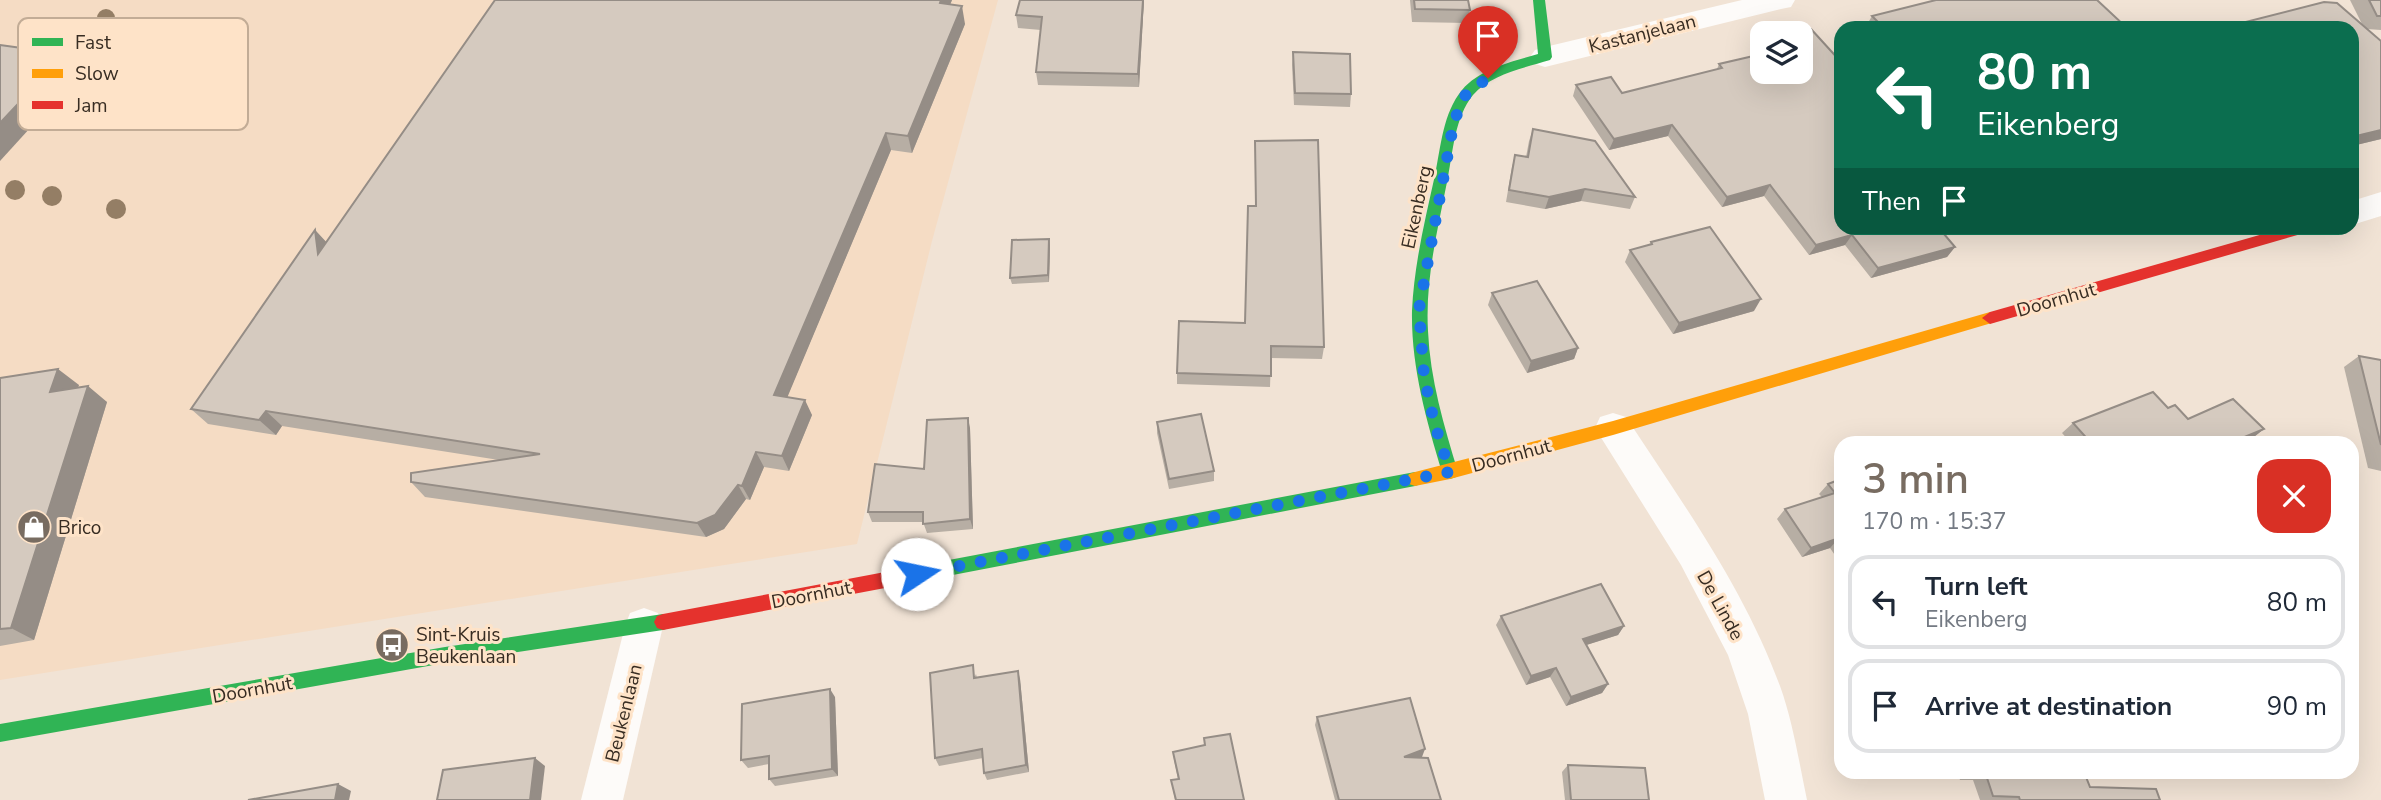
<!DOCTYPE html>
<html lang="en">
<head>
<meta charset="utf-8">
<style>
  body { margin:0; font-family:"Nunito Sans",sans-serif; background:#f2f2f3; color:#1f2937; height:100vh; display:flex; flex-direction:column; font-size:26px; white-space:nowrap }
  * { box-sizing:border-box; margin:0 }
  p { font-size:23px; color:#747a83 }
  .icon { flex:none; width:38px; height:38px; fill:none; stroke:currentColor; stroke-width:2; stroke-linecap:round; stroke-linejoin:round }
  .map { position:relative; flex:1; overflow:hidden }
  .sheet { position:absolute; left:1834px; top:436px; width:525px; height:343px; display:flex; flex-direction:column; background:#fff; border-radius:21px; box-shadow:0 7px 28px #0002 }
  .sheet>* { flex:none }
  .banner { position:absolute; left:1834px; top:21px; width:525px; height:214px; border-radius:21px; box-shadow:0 7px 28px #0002; background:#0b6e4f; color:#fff; overflow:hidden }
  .tools { position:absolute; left:1750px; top:21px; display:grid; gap:14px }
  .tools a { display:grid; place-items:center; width:63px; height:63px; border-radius:14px; background:#fff; box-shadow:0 7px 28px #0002; font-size:35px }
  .pin { position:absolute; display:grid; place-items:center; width:60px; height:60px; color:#fff; margin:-72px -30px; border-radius:50% 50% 50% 0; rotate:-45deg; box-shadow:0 0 7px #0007 }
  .pin .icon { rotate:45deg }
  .me { position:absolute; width:77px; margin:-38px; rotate:79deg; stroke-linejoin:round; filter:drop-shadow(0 0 5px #0008) }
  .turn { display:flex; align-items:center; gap:24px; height:147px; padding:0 28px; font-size:32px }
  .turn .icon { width:91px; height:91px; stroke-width:2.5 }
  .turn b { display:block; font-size:49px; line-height:60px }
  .then { display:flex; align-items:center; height:66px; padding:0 28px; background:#0003; gap:14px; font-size:26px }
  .round { display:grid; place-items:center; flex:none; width:74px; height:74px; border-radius:21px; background:#f2f2f3 }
  .head { display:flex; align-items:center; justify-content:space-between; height:119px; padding:0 28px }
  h1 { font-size:42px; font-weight:600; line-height:52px; color:#786c61 }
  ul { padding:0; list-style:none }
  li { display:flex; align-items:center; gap:21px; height:94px; margin:0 14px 10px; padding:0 14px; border:4px solid #e0e1e3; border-radius:21px }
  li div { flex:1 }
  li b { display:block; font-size:26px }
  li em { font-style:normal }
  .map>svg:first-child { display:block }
  .built { fill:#f5dcc4 }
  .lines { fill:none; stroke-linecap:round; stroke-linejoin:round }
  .street { fill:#fdfbf9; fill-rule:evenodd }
  .fast { fill:#30b455; fill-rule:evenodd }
  .slow { fill:#ff9f0a; fill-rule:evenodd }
  .jam { fill:#e5322d; fill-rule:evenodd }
  .tree { fill:#947e65 }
  .wall { fill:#b7aea4 }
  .shaded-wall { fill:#958d86 }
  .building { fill:#d5cabf; stroke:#958d86; stroke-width:2 }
  .route { stroke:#1a73e8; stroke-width:12; stroke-dasharray:0 21.6 }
  .labels { text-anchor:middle; stroke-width:6; stroke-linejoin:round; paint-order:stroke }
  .street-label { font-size:19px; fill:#372c22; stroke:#fee3c8 }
  .poi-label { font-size:19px; fill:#372c22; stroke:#fee3c8; text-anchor:start }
  .key { fill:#fee3c8; stroke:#c2ac96; stroke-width:2 }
  .key-label { font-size:19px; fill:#372c22 }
</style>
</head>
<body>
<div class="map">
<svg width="2381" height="800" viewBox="0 0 2381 800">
  <rect width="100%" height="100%" fill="#f1e3d5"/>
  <path class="built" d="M0,0h998l-66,241 -75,303 -857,136z"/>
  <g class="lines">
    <g class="street">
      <path d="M1742,0h53l-4,7 -10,2 -236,58 -10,-3 -5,-7 5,-7 10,-3z"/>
      <path d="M2381,192v24l-29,9v-24z"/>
      <path d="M1613,413l13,4c57,87 118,171 154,269 13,36 19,76 27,114h-42l-17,-86 -20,-59 -47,-90 -86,-137 5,-11z"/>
      <path d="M644,608l14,5 5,13 -40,174h-42l44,-174 5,-13z"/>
    </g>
    <g class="fast">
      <path d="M1533,0h12l7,57 -2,3c-26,8 -59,14 -77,35 -18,22 -20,56 -25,82 -10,51 -23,102 -20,154 2,48 16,95 30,141l-2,5 -6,2 -6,-2 -2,-5c-16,-53 -31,-106 -30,-161 2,-46 13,-91 23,-136 6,-29 8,-62 27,-85 19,-22 50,-28 76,-36z"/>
      <path d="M1415,472l6,2 2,5 -2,5 -6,2 -530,102 -6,-2 -3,-6 3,-6 6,-2z"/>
      <path d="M663,614l6,2 3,6 -3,6 -6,2 -218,33 -445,79v-18l445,-77z"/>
    </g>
    <path class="slow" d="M1990,312l5,2 3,4 -3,4 -382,113 -163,44 -35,7 -6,-2 -2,-5 2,-5 6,-2 198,-51z"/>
    <g class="jam">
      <path d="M2284,228h24l-7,6 -311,90 -8,-6 8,-6z"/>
      <path d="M885,572l6,2 3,6 -3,6 -6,2 -222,42 -6,-2 -3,-6 3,-6 6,-2z"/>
    </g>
  </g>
  <g class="tree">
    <circle cx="106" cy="18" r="9"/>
    <circle cx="15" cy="190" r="10"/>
    <circle cx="52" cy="196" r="10"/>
    <circle cx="116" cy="209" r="10"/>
  </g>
  <g class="wall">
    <path d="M495,0h457l-2,5 15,19 -53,129 -21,-3 -104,247 25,18 -23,56 -25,-4 -14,33 -4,-1 -22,30 -18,8 -281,-40 -14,-15 88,-22 -217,-34 -6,9 -68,-11 -17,-15 124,-179 11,12z"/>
    <path d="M1020,0h124l-5,87 -101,-2 -2,-13 5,-42 -23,-2 -2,-13z"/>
    <path d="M1410,0h58l2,10 -3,13 -55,-1z"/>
    <path d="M2350,0h31v30l-14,-1 14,12v98l-29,7 11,-120z"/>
    <path d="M1872,16l255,12h-262z"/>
    <path d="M1762,40v32l79,156 114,19 -8,10 -76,21 -26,-33 -36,10 -45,-59 -42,11 -54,-71 -59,14 -36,-54 3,-11 46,8 95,-24 2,-5 37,-9 -3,-2 6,-12z"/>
    <path d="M1293,52l58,42 -1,13 -56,-2 -2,-40z"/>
    <path d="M1533,129l102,68 -5,12 -49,-8 -36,8 -39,-7 6,-35 3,-12 11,2 3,-16z"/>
    <path d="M1255,141l69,206 -2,12 -51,-1 -1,29 -93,-3v-11l68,-50 10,-117z"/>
    <path d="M1049,239l1,6 -1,37 -37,2 -2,-6z"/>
    <path d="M1651,242l103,69 -81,23 -48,-72 5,-12 20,-5z"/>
    <path d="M1492,293l86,55 -4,11 -47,14 -39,-68z"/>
    <path d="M2359,356l22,4v111l-13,-3 -24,-101z"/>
    <path d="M0,378l79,7 -2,3 30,14 -73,238 -34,6z"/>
    <path d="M2168,408l20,11 76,10 -14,11 -8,3h-171l-9,-10 11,-10z"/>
    <path d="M1157,422l57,49v10l-45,8 -12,-56z"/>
    <path d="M970,428l3,101 -46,4 -4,-11h-51l-4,-10 56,-43z"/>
    <path d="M1841,479v85l-11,-16 -28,9 -25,-38 8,-10 37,-12 -3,-3 9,-10z"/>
    <path d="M1501,616l123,10 -6,9 -32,10 22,39 -6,9 -36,13 -16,-29 -24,8 -30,-60z"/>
    <path d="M976,674l1,4 43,1 9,93 -42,8 -3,-7 -1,-15 -44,8 -4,-8z"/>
    <path d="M835,697l3,79 -63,10 -6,-7v-15l-21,4 -7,-8z"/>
    <path d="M1317,717l105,40 -2,1 20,42h-105l-20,-75z"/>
    <path d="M1204,738l40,62h-69l-4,-20 7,-1 -4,-19 -1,-8 31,-7z"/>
    <path d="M1568,765l81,35h-84l-3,-28z"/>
    <path d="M1957,772h127l6,15 70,13h-180l-7,-20h-13z"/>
  </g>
  <g class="shaded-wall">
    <path d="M941,0h11l-9,21 -3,-18z"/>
    <path d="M1143,0h1l-5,87 -1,-13z"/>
    <path d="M962,6l3,18 -53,129 -4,-17z"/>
    <path d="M65,54l17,17 -82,90v-38z"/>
    <path d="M1672,125l-4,11 -59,14 5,-11z"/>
    <path d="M2381,130v9l-29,7v-9z"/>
    <path d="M886,133l5,17 -109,260 -8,-15z"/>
    <path d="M1770,185l-6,11 -42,11 5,-10z"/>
    <path d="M1585,189l-4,12 -36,8 4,-12z"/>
    <path d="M315,230l15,16 -12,8z"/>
    <path d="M1852,235l-7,10 -36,10 7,-10z"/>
    <path d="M1049,239l1,6 -1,37 -1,-7z"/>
    <path d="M1955,247l-8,10 -76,21 7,-10z"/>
    <path d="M1761,299l-7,12 -81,23 6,-11z"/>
    <path d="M1578,348l-4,11 -47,14 4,-12z"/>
    <path d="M58,369l21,16 -8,22 -21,-15z"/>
    <path d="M88,386l19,16 -73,238 -23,-12z"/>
    <path d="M805,400l7,15 -23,56 -7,-15z"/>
    <path d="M266,411l16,15 -6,9 -17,-15z"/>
    <path d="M968,418l2,10 3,101 -3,-10z"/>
    <path d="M2264,429l-14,11 -8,3h-12z"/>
    <path d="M756,452l8,15 -14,33 -8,-14z"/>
    <path d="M738,485l8,14 -22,30 -18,8 -9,-14z"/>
    <path d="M1839,538l-9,10 -28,9 9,-9z"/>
    <path d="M1624,626l-6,9 -41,13 6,-9z"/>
    <path d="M1556,668l-6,9 -24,8 5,-9z"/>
    <path d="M1018,671l2,8 9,93 -3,-7z"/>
    <path d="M1608,684l-6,9 -36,13 5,-9z"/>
    <path d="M830,689l5,8 3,79 -6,-7z"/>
    <path d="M1425,749l-3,8 -22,7 4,-7z"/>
    <path d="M535,758l10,8 -4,34h-11z"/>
    <path d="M338,784l13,7 -2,9h-14z"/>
  </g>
  <g class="building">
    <path d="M495,0h446l-1,3 22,3 -54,130 -22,-3 -112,262 31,5 -23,56 -26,-4 -14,34 -4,-1 -23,30 -18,8 -286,-41v-9l129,-19 -274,-43 -7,9 -68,-11 124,-179 3,24z"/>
    <path d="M1020,0h123l-5,74 -102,-2 6,-55 -26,-2z"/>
    <path d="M1414,0h54l2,10 -55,-1z"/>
    <path d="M1936,0h161l30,28h-106l-2,-2 -8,2h-127l-12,-12z"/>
    <path d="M2369,0h12v16h-4z"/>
    <path d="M2324,2l13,1 44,38v89l-29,7v-109h-130z"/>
    <path d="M1811,29l30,33v166h98l16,19 -77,21 -26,-33 -36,10 -46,-60 -43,12 -55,-72 -58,14 -38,-54 35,-8 11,16 100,-25 -3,-4 43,-10v18h39v-39h-9z"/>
    <path d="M0,45l65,9 -65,69z"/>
    <path d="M1293,52l57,2 1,40 -56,-1z"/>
    <path d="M1533,129l62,12 40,56 -50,-8 -36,8 -40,-7 6,-35 13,2z"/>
    <path d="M1318,140l6,207 -53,-1v30l-94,-3 2,-52 66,2 3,-117h8l-1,-65z"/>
    <path d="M1710,227l51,72 -82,24 -49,-73 22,-6 -1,-2z"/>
    <path d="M1049,239l-1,36 -38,3 2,-38z"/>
    <path d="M1537,281l41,67 -47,13 -39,-68z"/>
    <path d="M2359,356l22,4v85z"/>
    <path d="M58,369l-8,23 38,-6 -77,242 -11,1v-251z"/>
    <path d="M2153,392l15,16 7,-3 13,14 45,-20 31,30 -34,14h-139l-18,-20z"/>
    <path d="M1201,414l13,57 -45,8 -12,-57z"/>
    <path d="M968,418l2,101 -47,5v-12h-55l7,-48 49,5 3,-49z"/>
    <path d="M1841,479v62l-2,-3 -28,10 -26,-39 50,-16 -7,-9z"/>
    <path d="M1601,584l23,42 -41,13 25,45 -37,13 -15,-29 -25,8 -30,-60z"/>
    <path d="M973,665l1,13 44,-7 8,94 -42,8 -2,-24 -47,9 -5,-85z"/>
    <path d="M830,689l2,80 -63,10v-23l-28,4 1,-56z"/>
    <path d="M1410,698l15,51 -21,8 24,1 13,42h-102l-22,-83z"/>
    <path d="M1230,734l14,66h-68l-5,-20 8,-1 -6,-27 32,-7 -1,-7z"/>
    <path d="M535,758l-5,42h-93l6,-30z"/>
    <path d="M1568,765l77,3 4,32h-78z"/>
    <path d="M1971,772h113l6,15 66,2 4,11h-140l-1,-3 -26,-1 -8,-24z"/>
    <path d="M338,784l-3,16h-87z"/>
  </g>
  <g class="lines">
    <path class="route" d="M917,574l533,-102 -16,-50 -10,-46 -5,-67 35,-188 12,-27 22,-16"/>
  </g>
  <defs>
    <g id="shop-disc" transform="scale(1.75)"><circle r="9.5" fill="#786c61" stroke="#fee3c8"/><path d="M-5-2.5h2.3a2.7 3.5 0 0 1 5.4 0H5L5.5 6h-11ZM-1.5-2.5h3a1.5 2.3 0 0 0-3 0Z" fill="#fff"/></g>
    <g id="bus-disc" transform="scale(1.75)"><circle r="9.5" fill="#786c61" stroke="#fee3c8"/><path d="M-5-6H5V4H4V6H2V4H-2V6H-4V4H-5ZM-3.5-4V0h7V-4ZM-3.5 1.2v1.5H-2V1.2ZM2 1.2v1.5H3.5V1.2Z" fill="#fff"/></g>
  </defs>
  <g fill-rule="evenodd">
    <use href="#shop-disc" x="34" y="527"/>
    <use href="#bus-disc" x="392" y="645"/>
  </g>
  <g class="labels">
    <g class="street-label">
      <text transform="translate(1642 33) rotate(-14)" y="7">Kastanjelaan</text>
      <text transform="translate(1416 207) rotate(-78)" y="7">Eikenberg</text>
      <text transform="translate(2056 299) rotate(-16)" y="7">Doornhut</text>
      <text transform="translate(1511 455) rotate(-15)" y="7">Doornhut</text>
      <text transform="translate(811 594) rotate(-11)" y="7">Doornhut</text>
      <text transform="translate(1721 605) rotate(61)" y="7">De Linde</text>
      <text transform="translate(252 689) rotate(-10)" y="7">Doornhut</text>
      <text transform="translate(623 713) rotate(-76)" y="7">Beukenlaan</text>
    </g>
    <g class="poi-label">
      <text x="58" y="534">Brico</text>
      <text x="416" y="641">Sint-Kruis<tspan x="416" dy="22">Beukenlaan</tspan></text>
    </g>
  </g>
  <rect x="18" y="18" width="230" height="112" rx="10" class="key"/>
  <rect x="32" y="38" width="31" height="8" fill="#30b455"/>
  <rect x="32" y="69" width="31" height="9" fill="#ff9f0a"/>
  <rect x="32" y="101" width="31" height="8" fill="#e5322d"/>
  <g class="key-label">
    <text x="75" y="49">Fast</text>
    <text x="75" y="80">Slow</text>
    <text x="75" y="112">Jam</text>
  </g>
</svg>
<div class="tools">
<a><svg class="icon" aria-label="layers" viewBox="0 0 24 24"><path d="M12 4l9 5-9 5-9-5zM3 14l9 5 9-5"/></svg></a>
</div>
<div class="pin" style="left:1488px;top:78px;background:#d93025"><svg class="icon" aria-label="arrive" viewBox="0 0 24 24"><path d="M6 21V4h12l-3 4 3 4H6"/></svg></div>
<svg class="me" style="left:917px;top:574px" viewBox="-20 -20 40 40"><circle r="19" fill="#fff"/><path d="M0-13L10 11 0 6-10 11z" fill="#1a73e8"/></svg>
<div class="banner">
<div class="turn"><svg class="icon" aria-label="left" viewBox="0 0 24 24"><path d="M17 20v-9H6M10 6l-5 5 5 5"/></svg><div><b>80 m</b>Eikenberg</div></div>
<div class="then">Then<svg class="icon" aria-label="arrive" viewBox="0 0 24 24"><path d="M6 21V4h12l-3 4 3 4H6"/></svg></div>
</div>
<section class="sheet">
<div class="head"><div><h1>3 min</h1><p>170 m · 15:37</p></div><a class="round" style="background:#d93025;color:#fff"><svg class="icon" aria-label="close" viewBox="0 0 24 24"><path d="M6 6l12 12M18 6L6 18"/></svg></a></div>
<ul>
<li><svg class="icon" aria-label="left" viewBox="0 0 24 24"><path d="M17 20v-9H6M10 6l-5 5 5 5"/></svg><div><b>Turn left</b><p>Eikenberg</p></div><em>80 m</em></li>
<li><svg class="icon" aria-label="arrive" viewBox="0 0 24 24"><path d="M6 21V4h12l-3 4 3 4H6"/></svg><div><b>Arrive at destination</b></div><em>90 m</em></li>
</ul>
</section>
</div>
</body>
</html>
